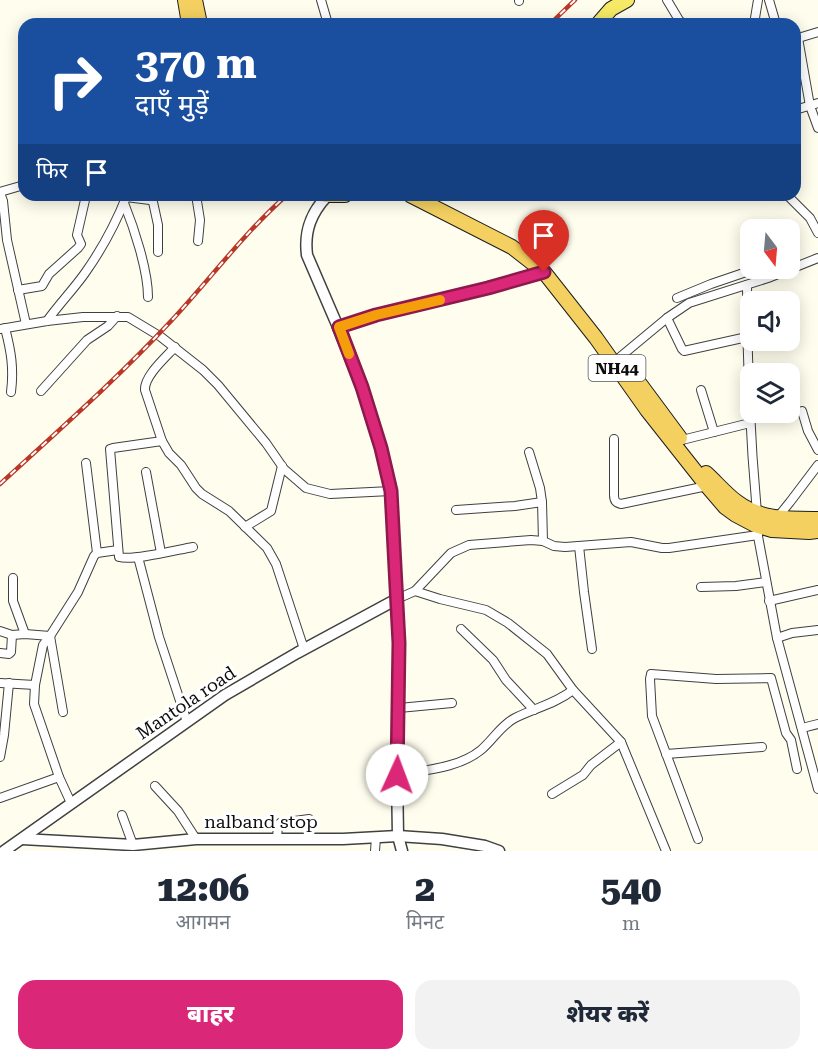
<!DOCTYPE html>
<html lang="hi">
<head>
<meta charset="utf-8">
<style>
  body { margin:0; font-family:"Roboto Serif","Noto Sans Devanagari",serif; background:#f2f2f3; color:#1f2937; height:100vh; display:flex; flex-direction:column; font-size:22px; white-space:nowrap }
  * { box-sizing:border-box; margin:0 }
  p { font-size:20px; color:#747a83 }
  .icon { flex:none; width:33px; height:33px; fill:none; stroke:currentColor; stroke-width:2; stroke-linecap:round; stroke-linejoin:round }
  .map { position:relative; height:851px; overflow:hidden }
  .sheet { display:flex; flex-direction:column; background:#fff; flex:1 }
  .sheet>* { flex:none }
  .banner { position:absolute; left:18px; top:18px; width:783px; height:183px; border-radius:18px; box-shadow:0 3px 15px #0003; background:#1a4fa0; color:#fff; overflow:hidden }
  .needle { width:39px; rotate:164deg }
  .tools { position:absolute; left:740px; top:219px; display:grid; gap:12px }
  .tools a { display:grid; place-items:center; width:60px; height:60px; border-radius:12px; background:#fff; box-shadow:0 3px 15px #0003; font-size:30px }
  .pin { position:absolute; display:grid; place-items:center; width:51px; height:51px; color:#fff; margin:-62px -26px; border-radius:50% 50% 50% 0; rotate:-45deg; box-shadow:0 0 6px #0007 }
  .pin .icon { rotate:45deg }
  .me { position:absolute; width:66px; margin:-33px; rotate:2deg; stroke-linejoin:round; filter:drop-shadow(0 0 4px #0008) }
  .turn { display:flex; align-items:center; gap:21px; height:126px; padding:0 18px; font-size:27px }
  .turn .icon { width:78px; height:78px; stroke-width:2.5 }
  .turn b { display:block; font-size:42px; line-height:51px }
  .then { display:flex; align-items:center; height:57px; padding:0 18px; background:#0003; gap:12px; font-size:22px }
  .eta { display:flex; justify-content:space-evenly; align-items:center; height:102px; text-align:center }
  .eta b { font-size:36px; font-weight:800; line-height:42px }
  .action { display:flex; gap:12px; margin-top:auto; padding:12px 18px }
  .action a { flex:1; height:69px; border-radius:18px; background:#db2777; color:#fff; font-size:24px; font-weight:800; line-height:69px; text-align:center }
  .action a+a { background:#f2f2f3; color:#1f2937 }
  .map>svg:first-child { display:block }
  .lines { fill:none; stroke-linecap:round; stroke-linejoin:round }
  .minor-casing { stroke:#404040; stroke-width:10 }
  .tertiary-casing { stroke:#404040; stroke-width:13 }
  .primary-casing { stroke:#1e1e1e; stroke-width:16 }
  .trunk-casing { stroke:#1e1e1e; stroke-width:16 }
  .minor { stroke:#fff; stroke-width:8 }
  .tertiary { stroke:#fff; stroke-width:10 }
  .primary { stroke:#f5e967; stroke-width:14 }
  .trunk { stroke:#f3d060; stroke-width:14 }
  .rail-casing { stroke:#ba3828; stroke-width:4.5 }
  .rail { stroke:#fff; stroke-width:2; stroke-dasharray:7; stroke-linecap:butt }
  .route-casing { stroke:#8e194d; stroke-width:15 }
  .route { stroke:#db2777; stroke-width:10 }
  .slow { stroke:#f59e0b; stroke-width:10 }
  .labels { text-anchor:middle; stroke-width:6; stroke-linejoin:round; paint-order:stroke }
  .shield { fill:#fff; stroke:#565656; stroke-width:1.5 }
  .shield-label { font-size:16px; font-weight:bold; fill:#0d0d0d }
  .street-label { font-size:18px; fill:#0d0d0d; stroke:#fff }
</style>
</head>
<body>
<div class="map">
<svg width="818" height="851" viewBox="0 0 818 851">
  <rect width="100%" height="100%" fill="#fffeee"/>
  <g class="lines">
    <g class="minor-casing">
      <g id="minor">
        <path d="M321,0l7,24"/>
        <path d="M519,0v1"/>
        <path d="M667,0l12,20 4,4"/>
        <path d="M769,0l7,24"/>
        <path d="M754,24l4,-24"/>
        <path d="M798,38l12,68 8,22"/>
        <path d="M795,39l23,-7"/>
        <path d="M795,110l23,-7"/>
        <path d="M0,192l24,-7"/>
        <path d="M0,193l3,8 4,39 19,84"/>
        <path d="M196,195l4,25 -2,21"/>
        <path d="M240,195l1,1"/>
        <path d="M787,195l23,23 8,15"/>
        <path d="M126,197l24,3 3,2 5,23v27"/>
        <path d="M124,203c10,25 24,67 24,94"/>
        <path d="M747,285c0,76 3,152 10,228"/>
        <path d="M18,290l24,-4 7,-12 29,-26 3,-4 -4,-9 8,-35"/>
        <path d="M677,298l34,-14 47,-16"/>
        <path d="M667,318l15,31 2,2 63,-14"/>
        <path d="M47,321c12,-17 26,-31 38,-48 17,-24 31,-50 42,-78"/>
        <path d="M5,328c6,23 9,40 6,64"/>
        <path d="M0,329l47,-8 36,-4h45l33,20 42,33 15,15 48,58 18,26 22,19 24,6 61,-3"/>
        <path d="M175,347c-9,10 -31,29 -30,43l17,51 7,12 12,12 15,23 6,6 27,17 38,37 9,16 28,85"/>
        <path d="M620,357l47,-39 22,-15 79,-25 50,-20"/>
        <path d="M701,390l13,42"/>
        <path d="M41,391l46,-51 21,-14 9,-10"/>
        <path d="M802,411l6,20 10,19"/>
        <path d="M614,439v56c0,5 1,8 7,9l86,-18"/>
        <path d="M682,440l68,-17"/>
        <path d="M162,441l-49,7 -3,1 9,108c14,4 57,-7 74,-10"/>
        <path d="M529,452l11,36 2,14 1,39"/>
        <path d="M86,463l11,90"/>
        <path d="M146,472l15,81"/>
        <path d="M456,510l59,-4 27,-4"/>
        <path d="M777,518l13,-16 28,-37"/>
        <path d="M245,527l26,-16 11,-45"/>
        <path d="M757,531l20,107 41,151"/>
        <path d="M579,546l5,46 8,57"/>
        <path d="M138,557l21,80 28,85"/>
        <path d="M13,578v23l12,33"/>
        <path d="M701,587l35,-1 30,-4"/>
        <path d="M415,591l25,8 46,11 22,13 39,31 26,36 48,52 45,109"/>
        <path d="M397,599l18,-8 36,-38 18,-8 62,-5 12,1 11,5 11,1 66,-5 31,6h7l89,-13"/>
        <path d="M769,601l49,-11"/>
        <path d="M461,629l32,31 13,20 28,30"/>
        <path d="M0,631l12,4 13,-1 25,2"/>
        <path d="M50,636l13,76"/>
        <path d="M777,638l15,-5 26,-3"/>
        <path d="M0,653l9,1 2,-2 1,-17"/>
        <path d="M0,683l35,2"/>
        <path d="M399,708l53,-5"/>
        <path d="M802,728l16,-4"/>
        <path d="M666,754l96,-7"/>
        <path d="M0,757l4,-22 5,-52"/>
        <path d="M397,775c28,-5 62,-7 84,-25 12,-10 20,-25 34,-32 20,-10 40,-14 58,-28"/>
        <path d="M155,786l23,25 18,28"/>
        <path d="M552,794l31,-19 8,-10 30,-23"/>
        <path d="M0,798l59,-21"/>
        <path d="M71,803l-12,-26 -25,-73 1,-19 8,-40 7,-9 28,-44 16,-36 3,-3 21,-3"/>
        <path d="M122,815l11,30"/>
        <path d="M277,838l1,-13 2,-2 29,-4"/>
        <path d="M698,839l-46,-123 -2,-37 1,-5 65,5 55,-1 15,55 5,7 6,29"/>
        <path d="M375,851l1,-14"/>
      </g>
    </g>
    <g class="tertiary-casing">
      <g id="tertiary">
        <path d="M327,196c-16,17 -23,35 -20,59l31,72 24,60 19,61 10,43 8,152 -2,132 1,61 4,15"/>
        <path d="M338,327l38,-12 112,-27 56,-16"/>
        <path d="M22,839l111,6 63,-6h147l55,-3 44,3 43,7 14,5"/>
        <path d="M4,851l221,-156 72,-42 100,-54"/>
      </g>
    </g>
    <g class="primary-casing">
      <path id="primary" d="M598,24l13,-15 16,-9"/>
    </g>
    <g class="trunk-casing">
      <g id="trunk">
        <path d="M185,0l4,24"/>
        <path d="M195,0l5,24"/>
        <path d="M326,195h19"/>
        <path d="M410,195l102,52 32,25 52,66 51,72 60,76 18,21 11,8 19,10 17,5 37,2 9,-1"/>
        <path d="M640,384l40,54"/>
        <path d="M706,473c10,9 20,21 31,29 24,18 53,17 81,17"/>
      </g>
    </g>
    <use href="#minor" class="minor"/>
    <use href="#tertiary" class="tertiary"/>
    <use href="#primary" class="primary"/>
    <use href="#trunk" class="trunk"/>
    <g class="rail-casing">
      <g id="rail">
        <path d="M550,24l25,-24"/>
        <path d="M0,484c59,-54 118,-106 172,-164 39,-42 72,-87 115,-125"/>
      </g>
    </g>
    <use href="#rail" class="rail"/>
  </g>
  <g class="lines">
    <g class="route-casing">
      <path id="route" d="M397,775l2,-132 -8,-152 -10,-43 -19,-61 -23,-60 37,-12 112,-27 56,-16"/>
    </g>
    <use href="#route" class="route"/>
    <path class="slow" d="M349,354l-10,-27 37,-12 64,-15"/>
  </g>
  <g class="labels">
    <rect class="shield" x="588.5" y="355" width="57" height="26" rx="4.5"/>
    <g class="shield-label">
      <text x="617" y="374">NH44</text>
    </g>
    <g class="street-label">
      <text transform="translate(186 703) rotate(-34)" y="6">Mantola road</text>
      <text x="261" y="828">nalband stop</text>
    </g>
  </g>
</svg>
<div class="tools">
<a><svg class="needle" viewBox="-14 -14 28 28"><path d="M0-13l5 13h-10z" fill="#e53935"/><path d="M0 13l5-13h-10z" fill="#747a83"/></svg></a>
<a><svg class="icon" aria-label="sound" viewBox="0 0 24 24"><path d="M4 9h4l5-4v14l-5-4H4zM17 9q2 3 0 6"/></svg></a>
<a><svg class="icon" aria-label="layers" viewBox="0 0 24 24"><path d="M12 4l9 5-9 5-9-5zM3 14l9 5 9-5"/></svg></a>
</div>
<div class="pin" style="left:544px;top:272px;background:#d93025"><svg class="icon" aria-label="arrive" viewBox="0 0 24 24"><path d="M6 21V4h12l-3 4 3 4H6"/></svg></div>
<svg class="me" style="left:397px;top:775px" viewBox="-20 -20 40 40"><circle r="19" fill="#fff"/><path d="M0-13L10 11 0 6-10 11z" fill="#db2777"/></svg>
<div class="banner">
<div class="turn"><svg class="icon" aria-label="right" viewBox="0 0 24 24"><path d="M7 20v-9h11M14 6l5 5-5 5"/></svg><div><b>370 m</b>दाएँ मुड़ें</div></div>
<div class="then">फिर<svg class="icon" aria-label="arrive" viewBox="0 0 24 24"><path d="M6 21V4h12l-3 4 3 4H6"/></svg></div>
</div>
</div>
<section class="sheet">
<div class="eta">
<div><b>12:06</b><p>आगमन</p></div>
<div><b>2</b><p>मिनट</p></div>
<div><b>540</b><p>m</p></div>
</div>
<div class="action"><a>बाहर</a><a>शेयर करें</a></div>
</section>
</body>
</html>
